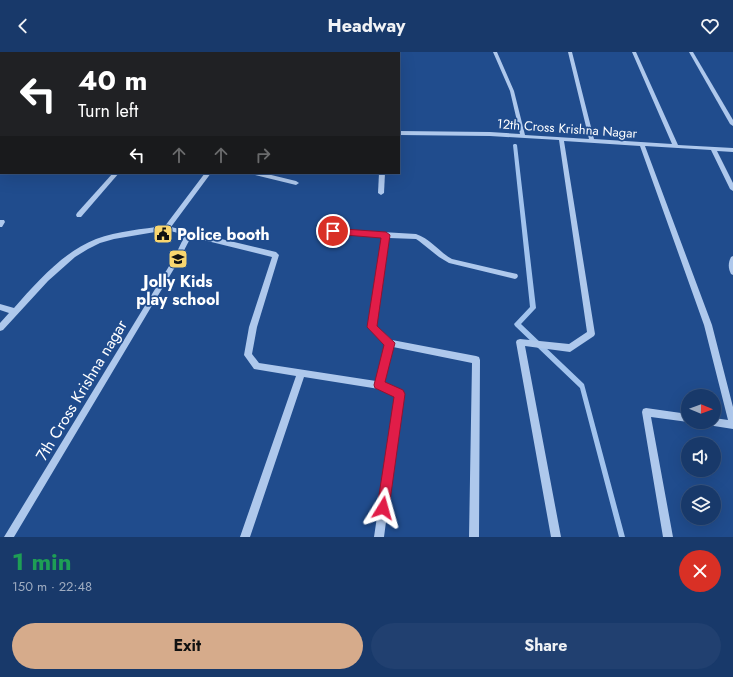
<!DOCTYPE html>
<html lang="en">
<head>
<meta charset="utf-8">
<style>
  body { margin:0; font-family:Jost,sans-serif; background:#214070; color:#f1f3f6; height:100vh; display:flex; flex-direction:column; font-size:15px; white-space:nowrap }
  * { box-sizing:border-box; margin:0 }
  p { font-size:13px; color:#9facc1 }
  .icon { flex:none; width:22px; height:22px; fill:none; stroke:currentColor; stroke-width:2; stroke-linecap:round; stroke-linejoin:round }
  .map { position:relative; height:485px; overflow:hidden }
  .sheet { display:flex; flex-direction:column; background:#18396a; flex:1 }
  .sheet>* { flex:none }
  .banner { position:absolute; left:0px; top:0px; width:400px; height:122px; box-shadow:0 4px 16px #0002,0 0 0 1px #36537e; background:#202124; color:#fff; overflow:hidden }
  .needle { width:26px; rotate:91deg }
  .buttons { position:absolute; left:681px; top:337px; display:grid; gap:8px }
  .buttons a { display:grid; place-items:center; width:40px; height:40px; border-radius:50%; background:#18396a; box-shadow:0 4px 16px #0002,0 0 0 1px #36537e; font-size:20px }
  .pin { position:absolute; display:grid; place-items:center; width:34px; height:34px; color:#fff; margin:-17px; border:2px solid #fff; border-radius:50%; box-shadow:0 1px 4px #0007 }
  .me { position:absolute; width:44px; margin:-22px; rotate:8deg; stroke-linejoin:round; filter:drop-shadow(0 0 3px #0008) }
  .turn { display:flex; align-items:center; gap:14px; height:84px; padding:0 12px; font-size:18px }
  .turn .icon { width:52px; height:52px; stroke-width:2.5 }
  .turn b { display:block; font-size:28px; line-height:34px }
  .lanes { display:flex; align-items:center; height:38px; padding:0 12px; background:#0003; justify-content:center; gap:20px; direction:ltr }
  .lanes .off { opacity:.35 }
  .round { display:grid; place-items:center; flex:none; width:42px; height:42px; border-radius:21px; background:#214070 }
  .head { display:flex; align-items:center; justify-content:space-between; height:68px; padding:0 12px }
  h1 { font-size:24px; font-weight:700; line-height:30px; color:#1e9e55 }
  .button { display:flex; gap:8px; margin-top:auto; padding:8px 12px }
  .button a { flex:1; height:46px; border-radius:24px; background:#d6ab8b; color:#111; font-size:16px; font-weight:700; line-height:46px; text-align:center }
  .button a+a { background:#214070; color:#f1f3f6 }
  header { display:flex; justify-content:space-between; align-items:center; height:52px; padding:0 12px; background:#18396a; font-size:18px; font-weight:700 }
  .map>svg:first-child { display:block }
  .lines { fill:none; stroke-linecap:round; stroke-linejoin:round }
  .stream { fill:#a2c3ed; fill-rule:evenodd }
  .minor { fill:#aec8ec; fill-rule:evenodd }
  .route { fill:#e11d48; stroke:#92132f }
  .labels { text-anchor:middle; stroke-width:3.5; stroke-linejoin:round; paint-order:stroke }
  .far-street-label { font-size:13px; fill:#fff; stroke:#204c8d }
  .poi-label { font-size:16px; font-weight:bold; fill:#fff; stroke:#204c8d; text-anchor:start }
  .street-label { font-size:16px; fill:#fff; stroke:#204c8d }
</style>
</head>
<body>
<header><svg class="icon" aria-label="back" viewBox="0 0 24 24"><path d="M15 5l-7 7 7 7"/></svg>Headway<svg class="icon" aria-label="heart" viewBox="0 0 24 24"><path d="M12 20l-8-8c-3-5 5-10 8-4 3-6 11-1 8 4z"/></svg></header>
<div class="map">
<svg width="733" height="485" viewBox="0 0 733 485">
  <rect width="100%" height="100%" fill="#204c8d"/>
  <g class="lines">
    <path class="stream" d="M514,92h2l1,1 19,163 -15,16 63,60 41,153h-6l-39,-149 -65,-62 -1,-2 16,-17 -17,-162z"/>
    <g class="minor">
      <rect x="76" y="0" width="4" height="1"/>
      <path d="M223,0h5l-5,1z"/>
      <path d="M295,0h5l-5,1z"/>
      <path d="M493,0h4l17,39 11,44 64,4 -21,-87h4l22,87 78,5 -40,-92h4l42,93 55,3v4l-16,-1 16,32v8l-3,-2 -19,-39 -66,-4 67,179 21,82v22l-19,-3 -3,-1 -1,-3h4v-4l14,2 -24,-95 -64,-179 -76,-5 31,193 -1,2 -24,16 -45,-6 36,191h-10l-35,-195 1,-2 3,-1 49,5 18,-12 -28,-192 -69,-4 -91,-1v-4l91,1 30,2 -10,-43z"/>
      <path d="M689,0h4l40,68v6l-3,-2z"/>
      <rect x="0" y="47" width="1" height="4"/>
      <path d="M113,121h6l-38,44h-4l-1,-2 1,-2z"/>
      <path d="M205,121h6l-40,54 105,25 3,3 -22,72 -5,27 7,9 117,18 10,-37 -17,-15 -1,-2 14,-90 -49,-4h-2l-1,-2 1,-2 85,5c15,5 23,18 36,25l65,15 1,2 -1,2 -2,1 -66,-16 -10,-6 -20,-16 -3,-2 -27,-1 -13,88 16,14 84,16 3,1 1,3 -1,177h-10l3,-174 -79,-16 -10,36 19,8 1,3 -19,143h-10l21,-141 -16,-7 -75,-12 -54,160h-10l56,-161 -42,-7 -10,-14 5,-28 23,-70 -81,-20 -13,25 -164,275h-10l170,-279 11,-23 -18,-5 -53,9 -14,4 -12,6 -13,8 -27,24 -45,49 -3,1v-8l9,-10 -9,-3v-6l14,4c23,-26 49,-56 82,-69 22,-8 46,-10 69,-13z"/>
      <path d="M252,121h11l33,8 3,2 -3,2 -41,-10z"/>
      <path d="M379,121h6l-1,20 -3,2 -3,-2z"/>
      <path d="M0,168h4l1,2 -3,5h-2z"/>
      <path d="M733,204v19l-2,-1c-3,-6 -3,-11 0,-17z"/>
      <path d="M646,356l42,6v8l-37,-5 22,120h-10l-21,-125 1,-3z"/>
    </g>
  </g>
  <path class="route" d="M330,176l56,4 4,3 -13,91 18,17 -10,39 18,8 2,4 -16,114 -2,5 -4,1 -4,-1 -2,-5 17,-111 -19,-9 -1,-3 10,-40 -17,-18 14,-89 -48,-4 -5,-3z"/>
  <defs>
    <g id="civic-square" transform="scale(1)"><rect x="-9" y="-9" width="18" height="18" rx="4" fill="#f9d66f" stroke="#204c8d"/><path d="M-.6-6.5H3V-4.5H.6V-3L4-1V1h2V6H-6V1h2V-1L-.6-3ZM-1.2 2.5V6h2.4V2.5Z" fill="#111"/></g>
    <g id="school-square" transform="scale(1)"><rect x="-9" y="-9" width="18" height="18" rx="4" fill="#f9d66f" stroke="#204c8d"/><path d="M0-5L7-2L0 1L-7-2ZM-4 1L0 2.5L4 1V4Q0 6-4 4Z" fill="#111"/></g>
  </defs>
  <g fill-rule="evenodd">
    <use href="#civic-square" x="163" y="182"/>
    <use href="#school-square" x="178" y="207"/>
  </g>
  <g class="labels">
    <g class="far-street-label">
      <text transform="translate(567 76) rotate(4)" y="5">12th Cross Krishna Nagar</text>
    </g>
    <g class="poi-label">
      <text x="177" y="188">Police booth</text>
      <text x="178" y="235" text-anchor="middle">Jolly Kids<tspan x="178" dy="18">play school</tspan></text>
    </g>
    <g class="street-label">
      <text transform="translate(81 338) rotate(-59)" y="6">7th Cross Krishna nagar</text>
    </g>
  </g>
</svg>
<div class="buttons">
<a><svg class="needle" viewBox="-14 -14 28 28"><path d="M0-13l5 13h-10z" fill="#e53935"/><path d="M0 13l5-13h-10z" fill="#9facc1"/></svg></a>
<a><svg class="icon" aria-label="sound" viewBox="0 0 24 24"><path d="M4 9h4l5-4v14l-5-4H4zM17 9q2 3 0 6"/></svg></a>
<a><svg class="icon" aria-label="layers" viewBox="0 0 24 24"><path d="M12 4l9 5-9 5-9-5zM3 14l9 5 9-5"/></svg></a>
</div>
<div class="pin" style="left:333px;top:179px;background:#d93025"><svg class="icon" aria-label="arrive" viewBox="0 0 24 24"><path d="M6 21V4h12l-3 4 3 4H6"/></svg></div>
<svg class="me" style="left:383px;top:456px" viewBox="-20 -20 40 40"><path d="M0-17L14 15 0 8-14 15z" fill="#e11d48" stroke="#fff" stroke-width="4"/></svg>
<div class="banner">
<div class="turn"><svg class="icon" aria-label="left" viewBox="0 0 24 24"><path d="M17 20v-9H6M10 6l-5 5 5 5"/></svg><div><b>40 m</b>Turn left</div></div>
<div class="lanes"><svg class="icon" aria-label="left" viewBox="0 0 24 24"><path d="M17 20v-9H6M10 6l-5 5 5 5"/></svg><svg class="icon off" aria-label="ahead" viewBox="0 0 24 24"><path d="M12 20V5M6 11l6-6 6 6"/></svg><svg class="icon off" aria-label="ahead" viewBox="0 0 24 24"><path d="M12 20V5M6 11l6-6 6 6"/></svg><svg class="icon off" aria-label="right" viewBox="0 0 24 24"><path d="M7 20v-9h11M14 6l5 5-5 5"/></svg></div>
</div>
</div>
<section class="sheet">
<div class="head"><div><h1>1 min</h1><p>150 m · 22:48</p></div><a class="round" style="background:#d93025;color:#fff"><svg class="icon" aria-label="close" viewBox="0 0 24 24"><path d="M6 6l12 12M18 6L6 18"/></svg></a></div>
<div class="button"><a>Exit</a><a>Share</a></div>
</section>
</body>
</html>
